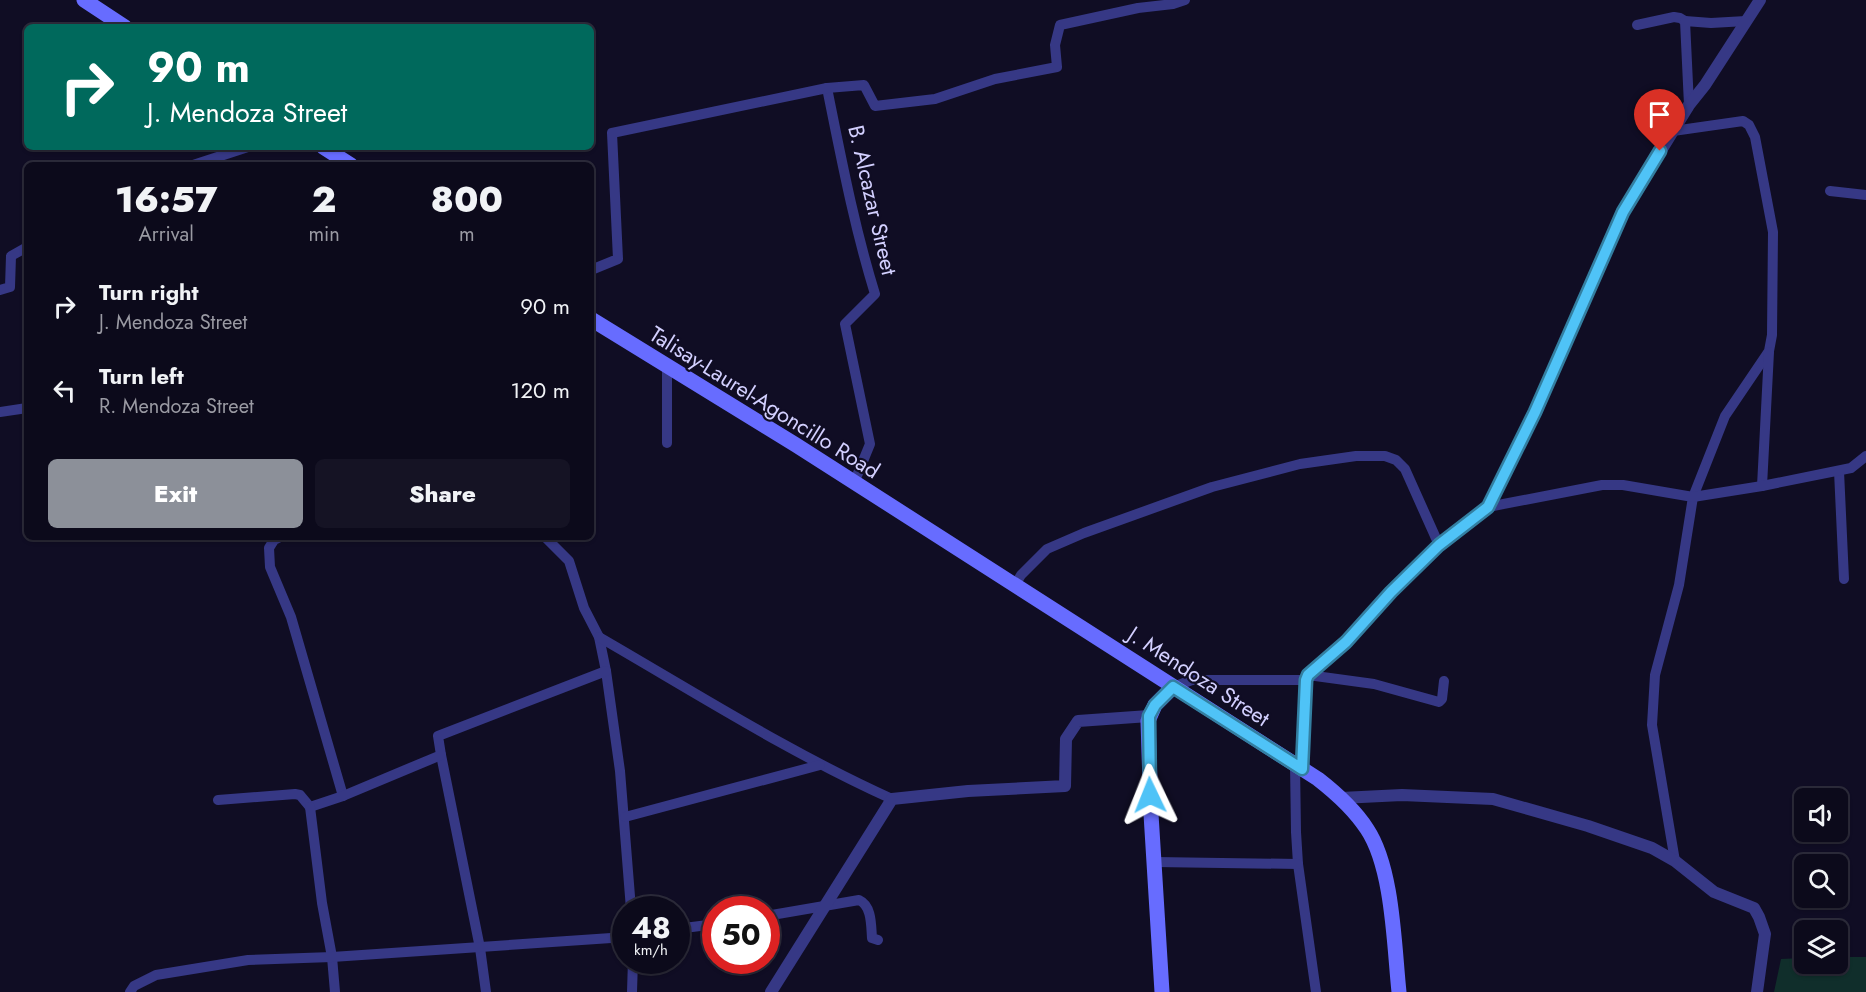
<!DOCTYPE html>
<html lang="en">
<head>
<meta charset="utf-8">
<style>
  body { margin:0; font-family:Jost,sans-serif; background:#151324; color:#f1f3f6; height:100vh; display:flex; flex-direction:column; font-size:22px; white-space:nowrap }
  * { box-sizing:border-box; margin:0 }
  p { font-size:20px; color:#9a9aa3 }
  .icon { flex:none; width:33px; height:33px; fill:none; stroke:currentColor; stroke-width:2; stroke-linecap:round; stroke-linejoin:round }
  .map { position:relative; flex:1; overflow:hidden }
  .side { position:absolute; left:24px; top:162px; width:570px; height:378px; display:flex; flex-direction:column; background:#0c0a1b; border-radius:9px; box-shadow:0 2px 4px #0004,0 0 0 2px #2c2b3a }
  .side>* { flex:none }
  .hud { position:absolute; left:24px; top:24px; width:570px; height:126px; border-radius:9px; box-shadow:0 2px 4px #0004,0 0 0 2px #2c2b3a; background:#00695c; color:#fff; overflow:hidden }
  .buttons { position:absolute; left:1794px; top:788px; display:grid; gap:12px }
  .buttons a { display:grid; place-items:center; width:54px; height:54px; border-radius:9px; background:#0c0a1b; box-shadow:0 2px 4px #0004,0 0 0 2px #2c2b3a; font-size:30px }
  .speed { position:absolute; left:612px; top:896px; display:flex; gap:12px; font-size:30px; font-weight:700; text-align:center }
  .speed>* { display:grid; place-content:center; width:78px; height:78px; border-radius:50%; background:#0c0a1b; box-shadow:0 2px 4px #0004,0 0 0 2px #2c2b3a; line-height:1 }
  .speed small { font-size:15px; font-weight:400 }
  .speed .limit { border:9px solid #d22; background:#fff; color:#111 }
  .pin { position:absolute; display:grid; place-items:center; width:51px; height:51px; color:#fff; margin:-62px -26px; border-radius:50% 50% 50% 0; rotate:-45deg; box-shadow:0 0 6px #0007 }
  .pin .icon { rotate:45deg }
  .me { position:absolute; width:66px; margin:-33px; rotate:358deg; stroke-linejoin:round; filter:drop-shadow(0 0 4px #0008) }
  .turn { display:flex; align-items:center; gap:21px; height:126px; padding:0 24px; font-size:27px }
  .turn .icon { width:78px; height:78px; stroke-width:2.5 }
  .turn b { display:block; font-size:42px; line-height:51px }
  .eta { display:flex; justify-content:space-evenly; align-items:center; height:102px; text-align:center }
  .eta b { font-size:36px; font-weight:800; line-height:42px }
  .cta { display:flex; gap:12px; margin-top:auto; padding:12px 24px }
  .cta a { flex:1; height:69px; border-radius:9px; background:#8c9099; color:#fff; font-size:24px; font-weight:800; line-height:69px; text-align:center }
  .cta a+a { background:#151324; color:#f1f3f6 }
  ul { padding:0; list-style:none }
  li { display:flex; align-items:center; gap:18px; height:84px; padding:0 24px }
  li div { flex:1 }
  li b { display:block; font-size:22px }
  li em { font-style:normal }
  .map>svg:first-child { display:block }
  .green { fill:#102e2b }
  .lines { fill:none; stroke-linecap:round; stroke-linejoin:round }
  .minor { stroke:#363885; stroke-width:10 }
  .tertiary { stroke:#363885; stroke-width:12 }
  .secondary { stroke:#676cff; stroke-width:15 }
  .route-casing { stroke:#337fa1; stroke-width:15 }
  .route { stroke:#4fc3f7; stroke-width:10 }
  .labels { text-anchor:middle; stroke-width:4.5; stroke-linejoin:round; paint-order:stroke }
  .street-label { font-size:22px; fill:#d3d0ff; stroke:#100d24 }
</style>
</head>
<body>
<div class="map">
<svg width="1866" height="992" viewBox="0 0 1866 992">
  <rect width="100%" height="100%" fill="#100d24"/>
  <path class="green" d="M1838,957h28v35h-92l7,-33 23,-1v5h34z"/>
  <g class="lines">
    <g class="minor">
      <path d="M1637,25l37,-8 6,1 5,3"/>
      <path d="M827,88c14,69 27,138 48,206l-30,30 25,120 -16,39"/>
      <path d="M1689,105l-4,-84 26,2 35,-2"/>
      <path d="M1673,131l70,-10 6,4 6,12 18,95 -1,103 -3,16 -44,65 -32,81 -14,88 -24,90 -3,50 23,136"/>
      <path d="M193,165l55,-18"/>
      <path d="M1830,191l36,4"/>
      <path d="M591,270l27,-11 -6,-126 215,-45 37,-3 11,21 60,-7 60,-20 62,-12 -2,-22 5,-20 78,-17 35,-4 12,-4"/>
      <path d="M0,290l10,-3 1,-31 16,-9"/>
      <path d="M667,366v77"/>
      <path d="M0,412l27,-4"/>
      <path d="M1839,471l5,108"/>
      <path d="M1762,486l7,-134"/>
      <path d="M1488,507l114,-22h21l70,12 69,-11 89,-18 15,-12"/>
      <path d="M280,537l-6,3 -5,8 1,19 21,50 52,179"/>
      <path d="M545,537l24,24 15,47 15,29 7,34 14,100 11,138"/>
      <path d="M1015,585l6,-10 26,-26 37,-16 128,-46 88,-23 56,-8h29l11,4 9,9 34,76"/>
      <path d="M599,637c97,56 191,116 293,162"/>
      <path d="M1308,675l66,9 65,18 3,-3 2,-18"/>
      <path d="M1173,687l19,-7h114"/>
      <path d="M441,755l39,193 6,44"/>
      <path d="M1295,764l1,68 2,32 18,128"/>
      <path d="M218,800l77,-6 5,1 10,12 33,-11 98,-41 -3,-19 168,-65"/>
      <path d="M310,807l12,96 10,54 3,35"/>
      <path d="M625,817l195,-52"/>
      <path d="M1155,862l143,2"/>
      <path d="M766,916l93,-16c13,6 12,25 13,38l6,2"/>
      <path d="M676,929l40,-5"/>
      <path d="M130,992l4,-6 22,-11 92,-15 84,-3 294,-20"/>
      <path d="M632,992l1,-32"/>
    </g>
    <g class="tertiary">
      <path d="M1302,769l4,-89 2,-5 38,-33 45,-50 48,-47 49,-38 47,-95 88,-200 66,-107 16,-20 55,-85"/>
      <path d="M1341,798l61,-3 91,4 95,27 64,22 23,13 39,31 40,16 5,9 6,17 -8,58"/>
      <path d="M771,992l121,-193 76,-8 97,-5 1,-47 12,-18 71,-5"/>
    </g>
    <g class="secondary">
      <path d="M84,0l41,27"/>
      <path d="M323,147l28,18"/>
      <path d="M591,319l205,126 522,334c18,14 36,30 49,50 26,39 27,116 32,163"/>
      <path d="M1162,992l-11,-178 -3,-93 7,-16 18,-18"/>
    </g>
  </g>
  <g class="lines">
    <g class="route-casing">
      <path id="route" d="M1150,795l-1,-79 6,-11 18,-18 129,82 4,-89 2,-5 38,-33 45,-50 48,-47 49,-38 47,-95 88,-200 37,-61"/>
    </g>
    <use href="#route" class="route"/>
  </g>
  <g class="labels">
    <g class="street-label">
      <text transform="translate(873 200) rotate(77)" y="8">B. Alcazar Street</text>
      <text transform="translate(765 402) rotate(32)" y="8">Talisay-Laurel-Agoncillo Road</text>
      <text transform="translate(1199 676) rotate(33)" y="8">J. Mendoza Street</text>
    </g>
  </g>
</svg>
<div class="buttons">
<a><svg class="icon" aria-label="sound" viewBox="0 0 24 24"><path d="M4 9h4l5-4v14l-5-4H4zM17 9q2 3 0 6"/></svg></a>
<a><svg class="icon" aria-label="search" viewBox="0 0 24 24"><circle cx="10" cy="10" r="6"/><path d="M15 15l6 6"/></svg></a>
<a><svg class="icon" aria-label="layers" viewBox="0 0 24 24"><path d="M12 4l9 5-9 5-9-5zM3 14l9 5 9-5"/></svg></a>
</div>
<div class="speed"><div>48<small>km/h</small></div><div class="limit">50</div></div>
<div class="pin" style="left:1660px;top:151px;background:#d93025"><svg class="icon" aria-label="arrive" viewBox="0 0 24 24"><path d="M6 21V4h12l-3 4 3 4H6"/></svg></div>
<svg class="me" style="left:1150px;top:795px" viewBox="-20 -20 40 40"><path d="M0-17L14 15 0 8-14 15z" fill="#4fc3f7" stroke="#fff" stroke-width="4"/></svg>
<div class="hud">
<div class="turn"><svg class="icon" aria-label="right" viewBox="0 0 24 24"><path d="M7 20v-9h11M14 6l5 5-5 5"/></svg><div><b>90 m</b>J. Mendoza Street</div></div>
</div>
<section class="side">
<div class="eta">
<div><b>16:57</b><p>Arrival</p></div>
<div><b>2</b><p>min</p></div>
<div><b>800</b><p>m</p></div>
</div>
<ul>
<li><svg class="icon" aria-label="right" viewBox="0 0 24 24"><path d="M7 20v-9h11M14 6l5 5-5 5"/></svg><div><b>Turn right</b><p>J. Mendoza Street</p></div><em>90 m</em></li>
<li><svg class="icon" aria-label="left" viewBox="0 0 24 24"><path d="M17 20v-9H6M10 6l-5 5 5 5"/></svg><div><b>Turn left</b><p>R. Mendoza Street</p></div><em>120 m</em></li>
</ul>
<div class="cta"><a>Exit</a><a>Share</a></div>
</section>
</div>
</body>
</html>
